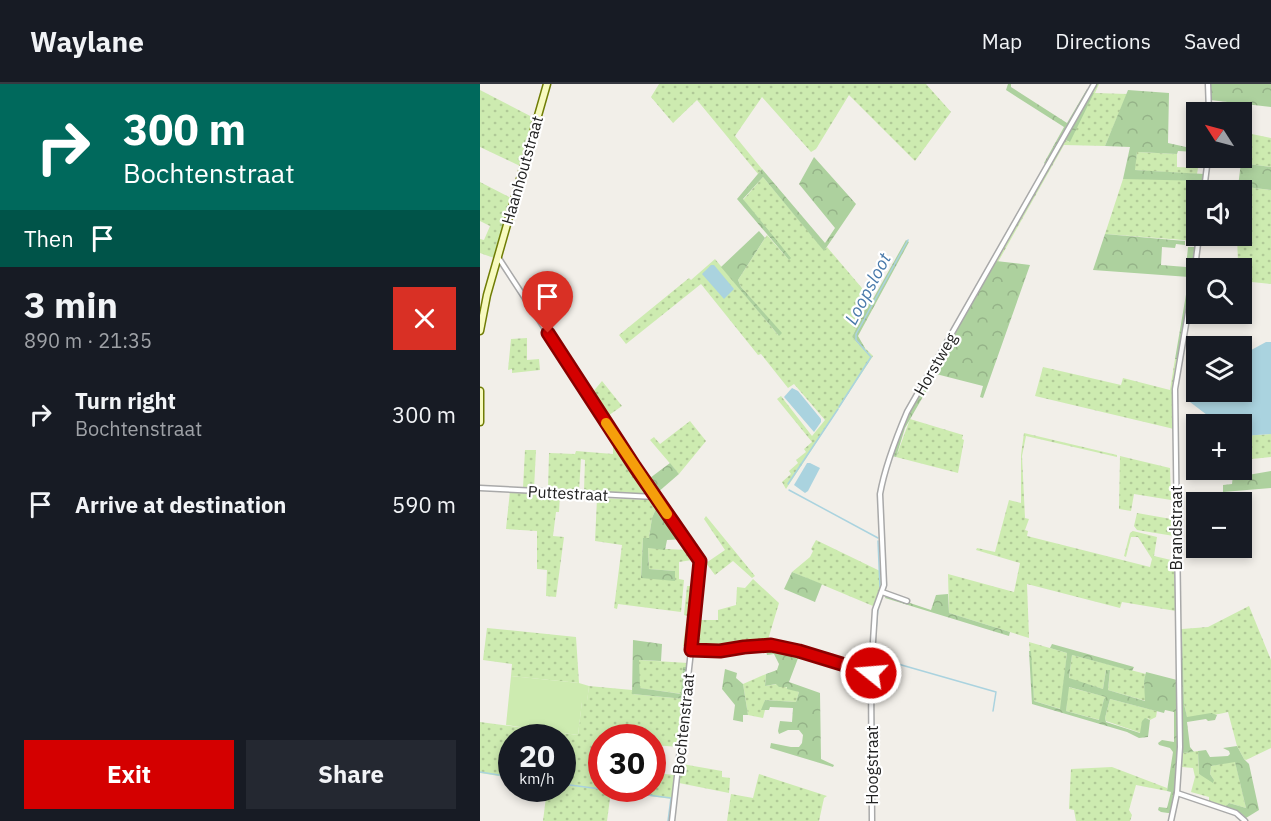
<!DOCTYPE html>
<html lang="en">
<head>
<meta charset="utf-8">
<style>
  body { margin:0; font-family:"IBM Plex Sans",sans-serif; background:#242831; color:#f1f3f6; height:100vh; display:flex; flex-direction:column; font-size:22px; white-space:nowrap }
  * { box-sizing:border-box; margin:0 }
  p { font-size:20px; color:#9ea1a6 }
  .icon { flex:none; width:33px; height:33px; fill:none; stroke:currentColor; stroke-width:2; stroke-linecap:round; stroke-linejoin:round }
  .map { position:relative; flex:1; overflow:hidden }
  .sheet { display:flex; flex-direction:column; background:#171b24; width:480px }
  .sheet>* { flex:none }
  .guide { background:#00695c; color:#fff; overflow:hidden }
  .needle { width:39px; rotate:306deg }
  .buttons { position:absolute; left:706px; top:18px; display:grid; gap:12px }
  .buttons a { display:grid; place-items:center; width:66px; height:66px; border-radius:0px; background:#171b24; box-shadow:0 3px 9px #0003; font-size:30px }
  .speed { position:absolute; left:18px; top:640px; display:flex; gap:12px; font-size:30px; font-weight:700; text-align:center }
  .speed>* { display:grid; place-content:center; width:78px; height:78px; border-radius:50%; background:#171b24; box-shadow:0 3px 9px #0003; line-height:1 }
  .speed small { font-size:15px; font-weight:400 }
  .speed .limit { border:9px solid #d22; background:#fff; color:#111 }
  .pin { position:absolute; display:grid; place-items:center; width:51px; height:51px; color:#fff; margin:-62px -26px; border-radius:50% 50% 50% 0; rotate:-45deg; box-shadow:0 0 6px #0007 }
  .pin .icon { rotate:45deg }
  .me { position:absolute; width:66px; margin:-33px; rotate:287deg; stroke-linejoin:round; filter:drop-shadow(0 0 4px #0008) }
  .turn { display:flex; align-items:center; gap:21px; height:126px; padding:0 24px; font-size:27px }
  .turn .icon { width:78px; height:78px; stroke-width:2.5 }
  .turn b { display:block; font-size:42px; line-height:51px }
  .then { display:flex; align-items:center; height:57px; padding:0 24px; background:#0003; gap:12px; font-size:22px }
  .round { display:grid; place-items:center; flex:none; width:63px; height:63px; border-radius:0px; background:#242831 }
  .head { display:flex; align-items:center; justify-content:space-between; height:102px; padding:0 24px }
  h1 { font-size:36px; font-weight:800; line-height:45px }
  .primary-button { display:flex; gap:12px; margin-top:auto; padding:12px 24px }
  .primary-button a { flex:1; height:69px; border-radius:0px; background:#d40000; color:#fff; font-size:24px; font-weight:800; line-height:69px; text-align:center }
  .primary-button a+a { background:#242831; color:#f1f3f6 }
  ul { padding:0; list-style:none }
  li { display:flex; align-items:center; gap:18px; height:90px; padding:0 24px }
  li div { flex:1 }
  li b { display:block; font-size:22px }
  li em { font-style:normal }
  header { display:flex; align-items:center; gap:36px; box-sizing:border-box; height:84px; padding:0 30px; background:#171b24; border-bottom:2px solid #363941 }
  header strong { font-size:28px }
  nav { display:flex; gap:33px; margin-inline-start:auto; font-size:21px }
  main { display:flex; flex:1; min-height:0 }
  .map>svg:first-child { display:block }
  .grass { fill:url(#grass-dots) }
  .forest { fill:url(#forest-crowns); fill-rule:evenodd }
  .garden { fill:#cdebb0 }
  .water { fill:#aad3df }
  .lines { fill:none; stroke-linecap:round; stroke-linejoin:round }
  .stream { stroke:#aad3df; stroke-width:1.5 }
  .street-casing { stroke:#a9a9a9; stroke-width:7 }
  .secondary-casing { stroke:#707d05; stroke-width:9 }
  .street { stroke:#fff; stroke-width:4 }
  .secondary { stroke:#f7fabf; stroke-width:6 }
  .route-casing { stroke:#8a0000; stroke-width:15 }
  .route { stroke:#d40000; stroke-width:10 }
  .slow { stroke:#f59e0b; stroke-width:10 }
  .labels { text-anchor:middle; stroke-width:4.5; stroke-linejoin:round; paint-order:stroke }
  .street-label { font-size:16px; fill:#222; stroke:#fff }
  .water-label { font-size:18px; font-style:italic; fill:#4a7aab; stroke:#fff }
</style>
</head>
<body>
<header>
<strong>Waylane</strong>
<nav><a>Map</a><a>Directions</a><a>Saved</a></nav>
</header>
<main>
<section class="sheet">
<div class="guide">
<div class="turn"><svg class="icon" aria-label="right" viewBox="0 0 24 24"><path d="M7 20v-9h11M14 6l5 5-5 5"/></svg><div><b>300 m</b>Bochtenstraat</div></div>
<div class="then">Then<svg class="icon" aria-label="arrive" viewBox="0 0 24 24"><path d="M6 21V4h12l-3 4 3 4H6"/></svg></div>
</div>
<div class="head"><div><h1>3 min</h1><p>890 m · 21:35</p></div><a class="round" style="background:#d93025;color:#fff"><svg class="icon" aria-label="close" viewBox="0 0 24 24"><path d="M6 6l12 12M18 6L6 18"/></svg></a></div>
<ul>
<li><svg class="icon" aria-label="right" viewBox="0 0 24 24"><path d="M7 20v-9h11M14 6l5 5-5 5"/></svg><div><b>Turn right</b><p>Bochtenstraat</p></div><em>300 m</em></li>
<li><svg class="icon" aria-label="arrive" viewBox="0 0 24 24"><path d="M6 21V4h12l-3 4 3 4H6"/></svg><div><b>Arrive at destination</b></div><em>590 m</em></li>
</ul>
<div class="primary-button"><a>Exit</a><a>Share</a></div>
</section>
<div class="map">
<svg width="791" height="737" viewBox="0 0 791 737">
  <defs>
    <pattern id="grass-dots" width="8" height="8" patternUnits="userSpaceOnUse" patternTransform="scale(1.5)"><rect width="8" height="8" fill="#cdebb0"/><path d="M2 2h.1M6 6h.1" fill="none" stroke="#b0c997" stroke-width="1.8" stroke-linecap="round"/></pattern>
    <pattern id="forest-crowns" width="20" height="18" patternUnits="userSpaceOnUse" patternTransform="scale(1.5)"><rect width="20" height="18" fill="#add19e"/><path d="M2 6a3 3 0 1 1 6 0M12 15a3 3 0 1 1 6 0" fill="none" stroke="#95b388"/></pattern>
  </defs>
  <rect width="100%" height="100%" fill="#f2efe9"/>
  <g class="grass">
    <path d="M179,0h267l25,28 -36,49 -66,-66 -33,54 -5,3 -49,-55 -27,39 27,33 -4,5 -61,-74 -24,23 -22,-26z"/>
    <path d="M616,0h3l-4,9 32,1 -22,52 -41,-1 -66,117 -2,-1 68,-122 5,3z"/>
    <path d="M0,6l54,28 -14,48 -40,-19z"/>
    <path d="M762,48l29,6v29l-30,-4 -1,2 -29,-3v-4h31z"/>
    <path d="M657,68l40,2v13l21,1 -1,6 -63,-4z"/>
    <path d="M283,93l61,73 3,-3 40,47 -3,3 4,7 -16,33 12,13 1,-2 8,8 -87,133 -4,-7 9,-8 -2,-3 9,-8 -2,-3 10,-8 -2,-3 8,-7 -35,-43 4,-3 31,40 13,-16 -31,-36 -6,4 -27,-34 -3,1 -57,-71 -75,60 -7,-9 70,-57 2,2 24,-21 63,76 3,-2 -40,-46 -3,-7 29,-45 22,25 -46,-60z"/>
    <path d="M655,94l69,3 -1,5h-3l-1,4h-2l-1,51 -91,-7 18,-55z"/>
    <path d="M0,98l31,16 -17,60 -14,-5v-14l4,1 6,-14 -10,-5z"/>
    <path d="M758,102l33,4v94l-29,-3v-17l-4,-1 -1,-27h5v-46h-4z"/>
    <path d="M73,251l39,58 10,-12 20,25 -17,12 -53,-81z"/>
    <path d="M47,254v22l12,-1 1,11 -28,3v-4l-4,1 3,-31z"/>
    <path d="M695,275h3l-5,32 1,38 -139,-33 8,-29 78,18 2,-7 47,12z"/>
    <path d="M430,335l53,16 -1,4 2,1 -6,33 -62,-16z"/>
    <path d="M210,337l16,20 -27,33 -29,-34 4,-3 6,7z"/>
    <path d="M128,345l40,61v4l-64,-3 1,-31 -4,-1 -2,32 -31,-2 1,-36 26,1 1,-3 37,3v-10l-8,-13z"/>
    <path d="M544,349l93,22v2l-91,-21 -4,20 3,62 4,1 -4,11 3,1 -1,5 123,31 2,-8 -14,-22h-7l-5,20 -2,-1 6,-23 3,-2 24,6 -3,19 17,4 1,11h2l2,40 -54,-9 -2,6 -93,-24 2,54 -80,-25 -1,-39 66,18 6,-29 -44,-13 1,-2 18,4 14,-52 12,3v-48z"/>
    <path d="M791,350v23l-29,3v-24z"/>
    <path d="M45,366h11l-2,39 -11,-1z"/>
    <path d="M640,372l50,12 1,32 -37,-6 -3,17 -12,-2z"/>
    <path d="M30,407l50,4 -1,17h-3l-3,24 11,1 -8,60 -10,-1 1,-26 -10,-1v-38l-31,-2z"/>
    <path d="M117,414l57,2 4,4 -6,14 -3,20h-6l-2,39 34,-6 -26,-2 -1,-21 38,2 6,10 -13,2v17l5,1 -3,32 -63,-8 -1,5 -3,-1 8,-63 -27,-4z"/>
    <path d="M657,429l34,6v14l3,3 -37,-6 -3,-4z"/>
    <path d="M226,432l49,60 -3,2 -19,-17 -18,14 -9,-12 19,-13 -21,-31z"/>
    <path d="M336,456l64,31 1,17 -8,18 -81,-34 18,-15 3,-6 -2,-2z"/>
    <path d="M273,495l26,24 -12,40 -47,7 -25,-2 -2,-3 3,-25h22v-10l18,-5 1,-18 8,1z"/>
    <path d="M217,496l-8,67 -6,-1 4,-30 -3,-1 3,-29h5l1,-5z"/>
    <path d="M769,522l22,54v88l-25,12 -2,-1 -7,-13 -9,-34c-10,3 -30,5 -41,6l-3,-14 -2,-75 26,-2z"/>
    <path d="M7,544l89,9 3,46 -68,-7 1,-12 -29,-4z"/>
    <path d="M549,558l38,11 -6,56 -27,-8z"/>
    <path d="M592,571l74,19 -2,7 2,20 -38,-11 2,-20h-4l-3,19 -34,-10z"/>
    <path d="M159,576l49,3v4h-5l-1,27 -43,-6z"/>
    <path d="M286,590l-1,12 12,-2 22,8 -3,10 -31,-2 -3,10h3l-2,8 -15,-3 -5,-31z"/>
    <path d="M109,602l43,4v4l53,5 -6,48 -26,-2 -1,-7 -52,1 -3,47 4,1 1,2 32,3 1,-3h17l1,-16 22,2 -3,24 -61,-8 -4,30h-64l4,-32h15v-51h-50l-1,40 -31,-5v-51l98,13 4,-34h5z"/>
    <path d="M588,603l39,10 -3,2 -4,21 -34,-9z"/>
    <path d="M630,615l47,12 -1,6 -6,3 -2,-2 -7,15 -35,-12 -1,-3z"/>
    <path d="M718,667l1,23 15,6 -4,-6 1,-8 24,-5 11,47 -17,-5 -4,4 -16,-6v-4l-18,-5 4,-15 -2,-9 -11,-1 1,-14z"/>
    <path d="M202,680l40,7v6l8,1 -1,15 -50,-10z"/>
    <path d="M632,683l55,21v3l-31,-6 -7,25 3,5 -2,6h-54l-2,-11 -5,-1 2,-40z"/>
    <path d="M279,690l68,22 -3,2 -5,23h-92l4,-27 22,4z"/>
  </g>
  <g class="forest">
    <path d="M528,0h3v3l56,36 20,-34 7,4 -24,49 -9,-4 -15,27 -2,-2 20,-36 -58,-37z"/>
    <path d="M730,0h61v23l-61,-7z"/>
    <path d="M648,6l41,3 -1,50 18,4 11,-2v7l-19,-1 -1,3 -40,-2 -2,18 69,4v7l-81,-2 7,-32 -25,-1z"/>
    <path d="M334,73l42,47 -32,47 -61,-74 -20,22 48,59 -2,2 -52,-61 25,-30 63,74 10,-15 -36,-44z"/>
    <path d="M761,79l30,4v23l-33,-4z"/>
    <path d="M279,147l6,7 -27,42 3,7 41,46 -3,3 -58,-69z"/>
    <path d="M625,150l80,7v4l-9,-1 -1,4 -13,-1 -1,18 25,2 2,-20h7l-17,112h-3l14,-82 -96,-7z"/>
    <path d="M426,156l3,2 -51,94 7,12 -1,2 -12,-13 16,-33 -4,-10h3l6,5z"/>
    <path d="M516,177l34,4 -47,133 -3,-1 3,-11 -47,-12 -31,54 -9,29 -4,-1 15,-39z"/>
    <path d="M190,379l9,11 -22,19 -11,-12z"/>
    <path d="M791,387v17l-48,4v-7l9,-1 1,-9h15z"/>
    <path d="M178,420l26,35 -17,1 -2,10 -17,-2 1,21 26,2v10l-34,-3 2,-40h6l3,-20z"/>
    <path d="M312,488l30,12 -7,18 -31,-13z"/>
    <path d="M468,510l1,19 61,19 -1,4 -124,-38 1,-3 45,15 5,-15z"/>
    <path d="M702,545l2,75 3,13 24,-4 6,2 -2,5 -7,1 -2,-2 -19,3 3,25 4,5 -11,1 -3,35 -5,26 -14,-2 -3,-2 1,-3 8,1 4,-16 -4,-1 6,-39 -3,-4 -11,-3 -1,-2 4,-3 12,2v-30l-9,-2 -1,3 -54,-14 -5,19 1,4 34,11 2,-12 3,-3 5,2 -2,17 -9,1 -12,-6 -95,-28 -3,-53h2l3,50 26,8 7,-56 -17,-5 2,-4 82,23 -2,4 -60,-16 -3,23 34,11 3,-19h4l-2,20 37,11 -1,-20 2,-9 31,8 2,62 4,1 -4,-113zM589,603l37,10 -2,2 -5,21 -33,-9z"/>
    <path d="M153,556l29,4 -1,17 -22,-1 1,28 41,6 2,-27h5l-3,32 -53,-5z"/>
    <path d="M285,563l35,6 -11,29 31,11 1,66 13,6 -1,2 -63,-19 1,-5 20,4h8l3,-4 1,-8 -4,-5h-11l-9,4 -1,-3 2,-10 12,1 1,-14 -23,-1 -1,3h-8l4,-10 31,2 3,-10 -12,-3v-2h-8l-3,-3 -11,2 1,-12 11,-4 2,-6 -5,-10 -7,1z"/>
    <path d="M245,585l12,4 -1,5 7,6 5,31h-5v7l-10,-2 2,-15 -13,-16z"/>
    <path d="M757,662l7,13 5,5 10,46 -13,8 -4,-4 -17,-7 4,-4 17,5 -11,-46 -24,4 -1,8 4,6 -1,3 -14,-9 -1,-23 8,-1 4,7 18,-1 2,-2 -1,-3 -6,-3z"/>
  </g>
  <path class="garden" d="M31,592l68,7 10,3 -2,16h-5l-4,33 -72,-10z"/>
  <g class="water">
    <path d="M231,181h3l20,24 -10,10 -22,-25z"/>
    <path d="M786,258h5v92l-29,2v-12h-32l-3,-9 -17,-13c0,-7 0,-18 7,-22v12h45v-37z"/>
    <path d="M312,304l6,3 23,28v3l-7,10 -30,-35z"/>
    <path d="M327,379h3l10,5 -12,23 -3,2 -11,-8z"/>
  </g>
  <g class="lines">
    <g class="stream">
      <path d="M359,323l32,-50 -15,-17v-6l52,-94"/>
      <path d="M308,400l50,-75"/>
      <path d="M309,406l89,48"/>
      <path d="M398,457l2,47"/>
      <path d="M396,546l2,-22"/>
      <path d="M404,576l112,32 -3,19"/>
      <path d="M393,595v-10"/>
      <path d="M393,629l1,15"/>
      <path d="M393,660l1,-12"/>
      <path d="M393,672v-8"/>
      <path d="M0,688l32,5"/>
      <path d="M394,690v17"/>
      <path d="M82,700l109,14 -3,23"/>
      <path d="M394,712v25"/>
    </g>
    <g class="street-casing">
      <g id="street">
        <path d="M728,0l1,28"/>
        <path d="M724,106l4,-32"/>
        <path d="M18,173l144,220 58,84v9l-28,251"/>
        <path d="M0,404l175,9"/>
        <path d="M402,508l25,9"/>
        <path d="M211,566l29,1 24,-4 27,-2 28,6 72,22"/>
        <path d="M697,709l59,20 9,8"/>
        <path d="M392,737l-1,-148 4,-63 9,-25 -4,-91c5,-28 16,-56 27,-82l187,-328"/>
        <path d="M691,737l6,-28 3,-46 -5,-358 18,-106 6,-47"/>
      </g>
    </g>
    <g class="secondary-casing">
      <g id="secondary">
        <path d="M0,247l7,-36 60,-211"/>
        <path d="M0,307v31"/>
      </g>
    </g>
    <use href="#street" class="street"/>
    <use href="#secondary" class="secondary"/>
  </g>
  <g class="lines">
    <g class="route-casing">
      <path id="route" d="M68,249l87,134 65,94 -9,89 29,1 24,-4 27,-2 28,6 72,22"/>
    </g>
    <use href="#route" class="route"/>
    <path class="slow" d="M126,339l61,91"/>
  </g>
  <g class="labels">
    <g class="street-label">
      <text transform="translate(42 86) rotate(-74)" y="6">Haanhoutstraat</text>
      <text transform="translate(455 280) rotate(-60)" y="6">Horstweg</text>
      <text transform="translate(88 409) rotate(3)" y="6">Puttestraat</text>
      <text transform="translate(696 444) rotate(-90)" y="6">Brandstraat</text>
      <text transform="translate(203 640) rotate(-84)" y="6">Bochtenstraat</text>
      <text transform="translate(392 681) rotate(-90)" y="6">Hoogstraat</text>
    </g>
    <g class="water-label">
      <text transform="translate(388 205) rotate(-62)" y="6">Loopsloot</text>
    </g>
  </g>
</svg>
<div class="buttons">
<a><svg class="needle" viewBox="-14 -14 28 28"><path d="M0-13l5 13h-10z" fill="#e53935"/><path d="M0 13l5-13h-10z" fill="#9ea1a6"/></svg></a>
<a><svg class="icon" aria-label="sound" viewBox="0 0 24 24"><path d="M4 9h4l5-4v14l-5-4H4zM17 9q2 3 0 6"/></svg></a>
<a><svg class="icon" aria-label="search" viewBox="0 0 24 24"><circle cx="10" cy="10" r="6"/><path d="M15 15l6 6"/></svg></a>
<a><svg class="icon" aria-label="layers" viewBox="0 0 24 24"><path d="M12 4l9 5-9 5-9-5zM3 14l9 5 9-5"/></svg></a>
<a>+</a>
<a>−</a>
</div>
<div class="speed"><div>20<small>km/h</small></div><div class="limit">30</div></div>
<div class="pin" style="left:68px;top:249px;background:#d93025"><svg class="icon" aria-label="arrive" viewBox="0 0 24 24"><path d="M6 21V4h12l-3 4 3 4H6"/></svg></div>
<svg class="me" style="left:391px;top:589px" viewBox="-20 -20 40 40"><circle r="17" fill="#d40000" stroke="#fff" stroke-width="3"/><path d="M0-11L8 9 0 5-8 9z" fill="#fff"/></svg>
</div>
</main>
</body>
</html>
